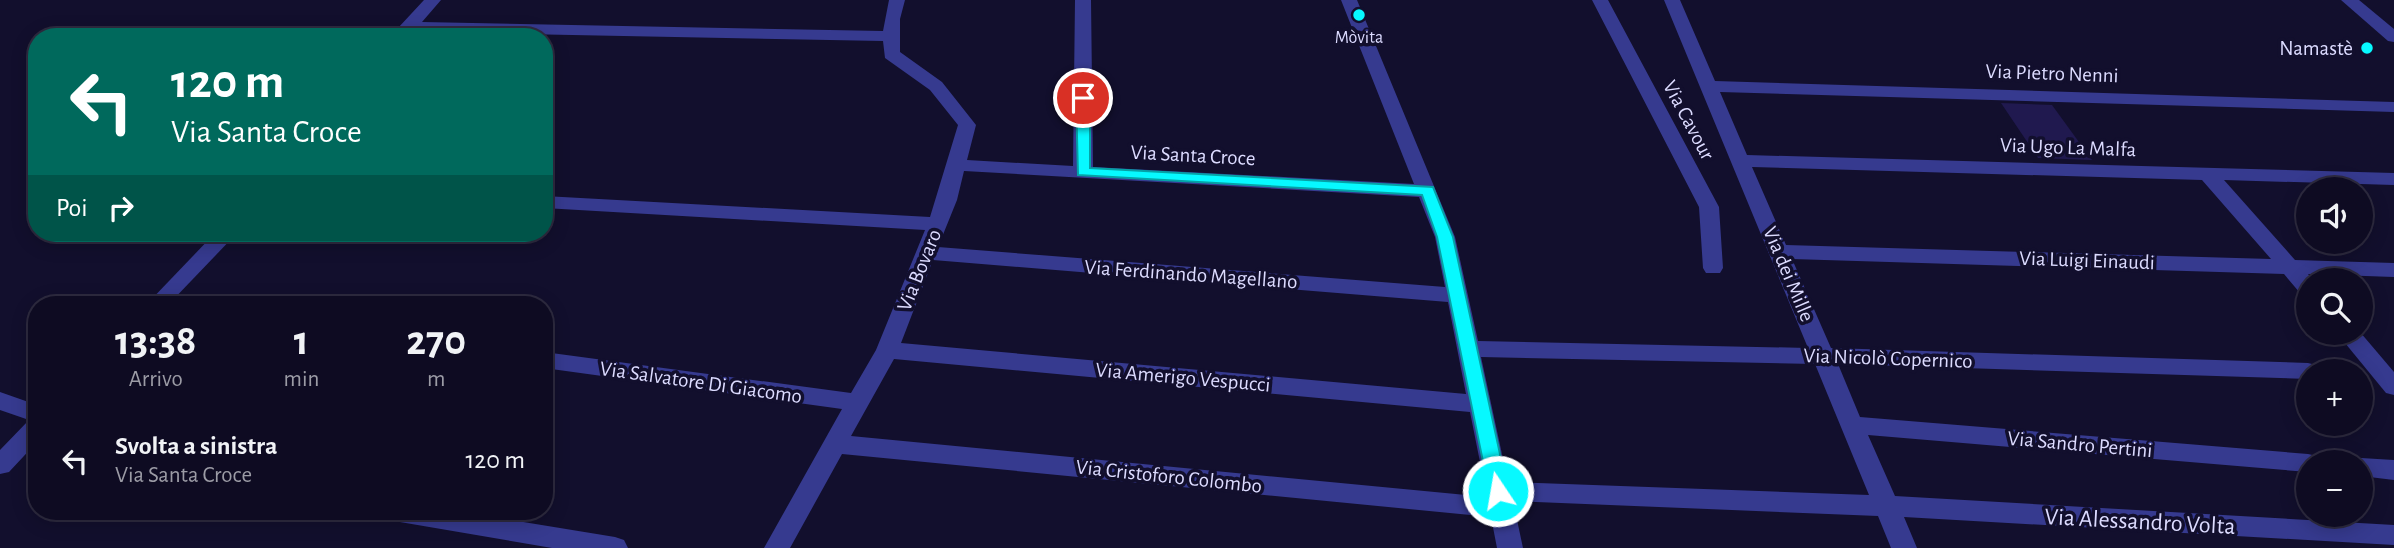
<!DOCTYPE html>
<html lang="it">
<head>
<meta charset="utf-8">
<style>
  body { margin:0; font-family:"Alegreya Sans",sans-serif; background:#1c192f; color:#f1f3f6; height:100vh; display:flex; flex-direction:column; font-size:26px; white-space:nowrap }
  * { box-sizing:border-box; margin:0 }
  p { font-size:23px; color:#9b9ba5 }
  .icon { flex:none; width:38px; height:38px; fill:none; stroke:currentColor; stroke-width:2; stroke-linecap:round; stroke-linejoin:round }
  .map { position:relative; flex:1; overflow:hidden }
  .side { position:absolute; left:28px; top:296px; width:525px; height:224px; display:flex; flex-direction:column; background:#0e0b22; border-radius:28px; box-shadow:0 4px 18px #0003,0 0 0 2px #2e2b40 }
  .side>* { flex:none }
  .hud { position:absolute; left:28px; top:28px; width:525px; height:214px; border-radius:28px; box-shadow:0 4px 18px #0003,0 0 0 2px #2e2b40; background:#00695c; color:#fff; overflow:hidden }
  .fabs { position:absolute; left:2296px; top:177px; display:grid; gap:14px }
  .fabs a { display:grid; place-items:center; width:77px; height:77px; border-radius:50%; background:#0e0b22; box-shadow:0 4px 18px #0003,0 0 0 2px #2e2b40; font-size:35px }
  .pin { position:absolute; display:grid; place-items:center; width:60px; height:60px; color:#fff; margin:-30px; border:4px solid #fff; border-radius:50%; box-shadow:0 2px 7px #0007 }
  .me { position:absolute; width:77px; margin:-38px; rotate:348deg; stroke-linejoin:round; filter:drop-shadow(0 0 5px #0008) }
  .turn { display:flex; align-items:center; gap:24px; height:147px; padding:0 28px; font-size:32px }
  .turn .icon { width:91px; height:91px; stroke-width:2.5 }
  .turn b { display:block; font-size:49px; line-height:60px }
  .then { display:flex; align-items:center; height:66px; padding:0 28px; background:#0003; gap:14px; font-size:26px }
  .eta { display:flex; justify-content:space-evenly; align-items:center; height:119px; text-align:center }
  .eta b { font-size:42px; font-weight:700; line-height:49px }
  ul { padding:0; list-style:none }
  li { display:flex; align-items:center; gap:21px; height:91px; padding:0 28px }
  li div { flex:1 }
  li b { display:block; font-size:26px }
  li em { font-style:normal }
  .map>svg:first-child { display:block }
  .building { fill:#20194f }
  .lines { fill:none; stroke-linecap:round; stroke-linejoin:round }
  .minor { fill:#363a8f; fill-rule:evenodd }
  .route { fill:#07f9ff; stroke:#05a2a6; stroke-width:2 }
  .poi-dot { fill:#07f9ff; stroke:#120f2d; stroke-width:2.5 }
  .labels { text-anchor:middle; stroke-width:7; stroke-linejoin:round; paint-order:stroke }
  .far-poi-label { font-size:18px; fill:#dcdbff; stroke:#120f2d }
  .poi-label { font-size:21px; fill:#dcdbff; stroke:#120f2d; text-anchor:end }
  .street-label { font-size:21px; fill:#dcdbff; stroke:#120f2d }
  .near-street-label { font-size:24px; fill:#dcdbff; stroke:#120f2d }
</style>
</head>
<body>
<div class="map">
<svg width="2394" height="548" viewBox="0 0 2394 548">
  <rect width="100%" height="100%" fill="#120f2d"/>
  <path class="building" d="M2001,103l51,2 40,55 -54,-2z"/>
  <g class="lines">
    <g class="minor">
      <path d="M424,0h17l-19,22 461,9 6,-31h16l-5,19v33l42,30 34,43 -9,35 106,6 2,-166h16l2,167 321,17 -73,-184h16l98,237 23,104 330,7 -144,-348h16l35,81 679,21v10l-674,-20 27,63 647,18v12l-170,-5 71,80 99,3v14l-86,-3 5,6h-5v15l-8,-2 -16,-19 -492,-15 39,89 477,15 8,2 3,6h-11v8l-470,-15 22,53 448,37 9,2 3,6h-12v10l-440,-37 27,61 499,29v20l-490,-28 13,31h-26l-13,-32 -365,-15 10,47h-26l-6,-31 -649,-63 -52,94h-26l78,-139 -298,-41v-16l307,41 25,-43 49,-120 -381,-22v-12l386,21 28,-92 -28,-35 -45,-32 -2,-17 -470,-9 -8,5 -7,-1 -2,-4 2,-4zM1752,167l450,13 69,79 -485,-14zM964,171l455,26 16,40 10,50 -507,-40 19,-47zM933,260l515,42 18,92 -565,-51zM1481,357l334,7 54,131 -361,-13zM894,359l576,53 17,85 -636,-61z"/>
      <path d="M1592,0h16l111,207 4,61 -3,5h-14l-3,-5 -4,-61z"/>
      <path d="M2341,0h18l35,29v13l-6,-1z"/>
      <path d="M215,233h22l-68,71h-22z"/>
      <path d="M2336,332h24l34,40v23l-8,-2z"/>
      <path d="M0,392l37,13v37l-28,30 -9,2v-24l29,-30 -29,-10z"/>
      <path d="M2361,458l33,2v20l-33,-4v-14h-10z"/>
      <path d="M381,511h74l160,26 9,3 4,8h-76l-158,-27 -9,-3z"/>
    </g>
  </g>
  <path class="route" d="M1083,94l7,4v70l343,19 20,50 55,254 -3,6 -7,2 -6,-2 -3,-6 -52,-254 -15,-42 -344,-20 -2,-77z"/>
  <g class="poi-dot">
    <circle cx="1359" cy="15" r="7"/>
    <circle cx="2367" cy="48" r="7"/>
  </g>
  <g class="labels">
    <g class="far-poi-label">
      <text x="1359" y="43">Mòvita</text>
    </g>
    <g class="poi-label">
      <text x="2353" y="55">Namastè</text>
    </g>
    <g class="street-label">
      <text transform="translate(2052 73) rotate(2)" y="7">Via Pietro Nenni</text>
      <text transform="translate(1689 120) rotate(62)" y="7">Via Cavour</text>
      <text transform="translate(2068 147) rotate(2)" y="7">Via Ugo La Malfa</text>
      <text transform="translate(1193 155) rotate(3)" y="7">Via Santa Croce</text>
      <text transform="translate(2087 260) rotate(2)" y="7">Via Luigi Einaudi</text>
      <text transform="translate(919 270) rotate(-68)" y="7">Via Bovaro</text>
      <text transform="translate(1191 274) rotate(4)" y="7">Via Ferdinando Magellano</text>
      <text transform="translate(1789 274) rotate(67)" y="7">Via dei Mille</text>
      <text transform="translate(1888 358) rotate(2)" y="7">Via Nicolò Copernico</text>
      <text transform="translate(1183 377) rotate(5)" y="7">Via Amerigo Vespucci</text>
      <text transform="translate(701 382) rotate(8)" y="7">Via Salvatore Di Giacomo</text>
      <text transform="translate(2080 444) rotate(5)" y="7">Via Sandro Pertini</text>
      <text transform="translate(1169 476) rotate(6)" y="7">Via Cristoforo Colombo</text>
    </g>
    <g class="near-street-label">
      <text transform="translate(2140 521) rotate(3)" y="8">Via Alessandro Volta</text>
    </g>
  </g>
</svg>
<div class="fabs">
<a><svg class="icon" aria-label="sound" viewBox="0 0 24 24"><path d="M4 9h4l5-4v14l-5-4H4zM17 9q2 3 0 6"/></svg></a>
<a><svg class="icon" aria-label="search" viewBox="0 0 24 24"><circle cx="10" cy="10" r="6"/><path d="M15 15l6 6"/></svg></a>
<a>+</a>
<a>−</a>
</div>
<div class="pin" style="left:1083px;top:98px;background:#d93025"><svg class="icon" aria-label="arrive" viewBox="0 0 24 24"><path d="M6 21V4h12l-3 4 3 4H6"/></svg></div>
<svg class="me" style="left:1498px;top:491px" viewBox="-20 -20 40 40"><circle r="17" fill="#07f9ff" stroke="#fff" stroke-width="3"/><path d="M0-11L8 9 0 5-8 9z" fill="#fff"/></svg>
<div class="hud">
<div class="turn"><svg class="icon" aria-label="left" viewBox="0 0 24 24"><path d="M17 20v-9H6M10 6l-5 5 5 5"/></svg><div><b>120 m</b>Via Santa Croce</div></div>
<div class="then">Poi<svg class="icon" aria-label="right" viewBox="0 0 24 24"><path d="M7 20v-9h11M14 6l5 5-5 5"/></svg></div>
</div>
<section class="side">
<div class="eta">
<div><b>13:38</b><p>Arrivo</p></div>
<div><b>1</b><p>min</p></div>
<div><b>270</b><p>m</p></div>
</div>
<ul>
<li><svg class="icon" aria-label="left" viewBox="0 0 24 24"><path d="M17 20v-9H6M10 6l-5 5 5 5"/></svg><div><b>Svolta a sinistra</b><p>Via Santa Croce</p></div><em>120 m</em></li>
</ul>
</section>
</div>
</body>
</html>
